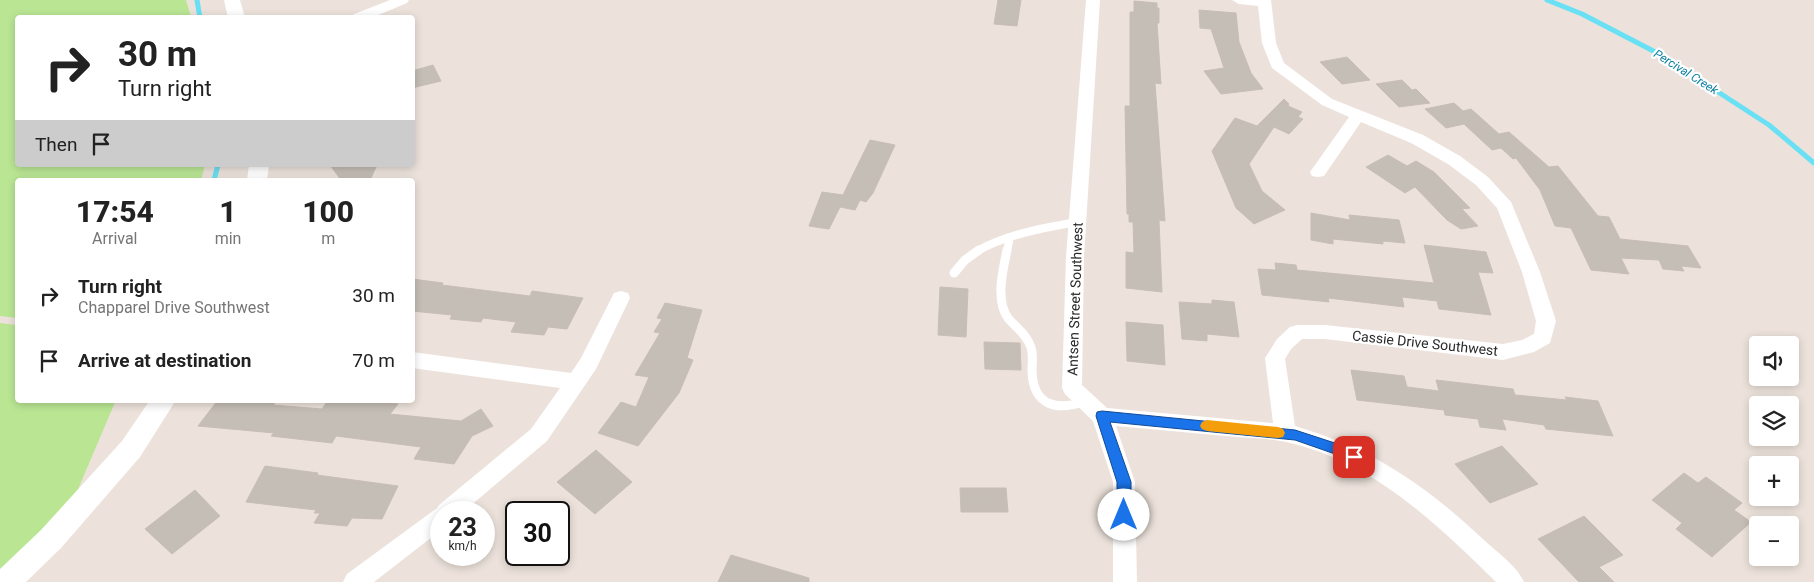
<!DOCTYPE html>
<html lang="en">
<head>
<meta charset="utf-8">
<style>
  body { margin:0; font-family:Roboto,sans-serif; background:#f6f6f6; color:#222; height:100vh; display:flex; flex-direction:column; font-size:19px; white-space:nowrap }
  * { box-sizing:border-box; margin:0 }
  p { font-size:16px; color:#767676 }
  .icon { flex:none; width:28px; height:28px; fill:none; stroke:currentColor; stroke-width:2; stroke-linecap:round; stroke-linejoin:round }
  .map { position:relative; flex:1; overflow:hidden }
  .sheet { position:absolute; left:15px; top:178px; width:400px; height:225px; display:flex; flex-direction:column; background:#fff; border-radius:5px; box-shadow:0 2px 8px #0003 }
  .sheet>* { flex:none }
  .top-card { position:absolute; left:15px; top:15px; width:400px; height:152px; border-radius:5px; box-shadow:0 2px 8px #0003; background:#fff; color:#222; overflow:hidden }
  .controls { position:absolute; left:1749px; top:336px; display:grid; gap:10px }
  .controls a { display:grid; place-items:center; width:50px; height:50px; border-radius:5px; background:#fff; box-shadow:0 2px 8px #0003; font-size:25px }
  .speed { position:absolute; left:430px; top:501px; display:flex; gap:10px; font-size:25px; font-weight:700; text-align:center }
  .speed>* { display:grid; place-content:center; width:65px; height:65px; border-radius:50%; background:#fff; box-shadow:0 2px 8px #0003; line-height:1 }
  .speed small { font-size:12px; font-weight:400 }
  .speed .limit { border:2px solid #111; border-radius:8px; background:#fff; color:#111 }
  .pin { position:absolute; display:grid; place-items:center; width:42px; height:42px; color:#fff; margin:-21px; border-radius:10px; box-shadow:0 2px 8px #0006 }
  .me { position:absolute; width:55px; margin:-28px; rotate:0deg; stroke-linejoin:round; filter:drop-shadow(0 0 4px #0008) }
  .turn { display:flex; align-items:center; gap:18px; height:105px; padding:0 20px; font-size:22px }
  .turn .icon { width:65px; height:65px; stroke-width:2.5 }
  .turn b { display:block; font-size:35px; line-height:42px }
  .then { display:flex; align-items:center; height:48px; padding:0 20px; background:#0003; gap:10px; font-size:19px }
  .eta { display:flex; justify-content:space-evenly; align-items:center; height:85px; text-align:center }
  .eta b { font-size:30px; font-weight:800; line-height:35px }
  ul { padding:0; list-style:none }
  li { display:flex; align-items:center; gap:15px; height:65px; padding:0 20px }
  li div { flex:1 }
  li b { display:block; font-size:19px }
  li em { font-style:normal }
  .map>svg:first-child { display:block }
  .green { fill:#bae694 }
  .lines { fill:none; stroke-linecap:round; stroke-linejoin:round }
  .stream { stroke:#69e0f3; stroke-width:5 }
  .building { fill:#c4beb6; stroke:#c8beb4 }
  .service-far1 { stroke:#fff; stroke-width:8 }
  .service { stroke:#fff; stroke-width:9 }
  .minor { fill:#fff; fill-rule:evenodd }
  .tertiary { fill:#fff; fill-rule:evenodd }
  .route { fill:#1a73e8; stroke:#114b97 }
  .slow { fill:#f59e0b }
  .labels { text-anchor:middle; stroke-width:4.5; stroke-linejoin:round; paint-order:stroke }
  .far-water-label { font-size:12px; font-style:italic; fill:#087f9f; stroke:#fff }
  .street-label { font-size:14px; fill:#292929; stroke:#fff }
</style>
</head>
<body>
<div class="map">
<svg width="1814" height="582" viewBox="0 0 1814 582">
  <rect width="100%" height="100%" fill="#ece2db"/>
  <g class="green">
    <path d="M0,0h186l5,17 -173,1v147h187l-4,15h-183l-1,138 -17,-2z"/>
    <path d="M0,323l17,2 1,75h98l-43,101 -73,69z"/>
  </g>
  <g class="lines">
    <g class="stream">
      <path d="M197,0l3,18"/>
      <path d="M1547,0l35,14 79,41 108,70 45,38"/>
      <path d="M214,180l4,-15"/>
    </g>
  </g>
  <g class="building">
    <path d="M998,0h23l-4,26 -23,-2z"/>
    <path d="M1134,1l23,2v5h2v15h-2l4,61 -6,-1 10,138 -6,-1 3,72 -36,-4v-36l8,1 -1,-31h-4v-8h-2l-2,-108h5v-94h4z"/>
    <path d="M1199,10l37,3 3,29 12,31 12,16 -42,5 -17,-23 20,-3 -13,-39 -11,-1z"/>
    <path d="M1347,57l23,23 -28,4 -22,-22z"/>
    <path d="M433,65l8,16 -29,7v-17z"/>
    <path d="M1402,80l10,10 4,-1 14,14 -31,4 -23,-23z"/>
    <path d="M1284,99l5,5 -1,2 14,6 -4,5 5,2 -14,15 -15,-7 -25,37 13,27 23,19 -31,14 -18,-16 -24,-57 23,-33 22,8z"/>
    <path d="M1454,103l9,8 8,-2 28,25 10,-2 40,35 9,-1 40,50 11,1 11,22 68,7 13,22 -20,-2 3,5 -21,-2 -4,-9 -38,-2 8,16 -38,-4 -20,-42 -16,-2 -15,-36 -24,-32 -3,1 -12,-11 -9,2 -28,-26 -18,4 -21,-19z"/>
    <path d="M870,140l25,5 -22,48 -7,9 -6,-2 -5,10 -15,-3 -11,22 -20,-3 13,-34 21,3z"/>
    <path d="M1388,155l19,11 9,-5 18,11 36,36 -8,1 16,17 -17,3 -14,-9 -32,-33 -10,6 -39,-26z"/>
    <path d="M330,165h47l-7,15h-29z"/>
    <path d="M1311,213l39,7 -1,-5 50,5 6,23 -22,-2v3l-50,-5v5l-22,-4z"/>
    <path d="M1424,245l62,7 7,21 -15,-1 13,43 -52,-6 -2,-8 -35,-4 2,10 -76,-9 1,4 -67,-7 -4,-26 18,1 -1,-7 21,2 1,5 137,13z"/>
    <path d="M412,279l31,4 -1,2 88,11 2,-5 51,7 -16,31 -19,-2 -4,8 -33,-3 5,-10 -33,-4 -2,4 -31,-3 2,-4 -40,-4z"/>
    <path d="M940,287l28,2 -2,48 -28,-2z"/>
    <path d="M1212,300l22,2 5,35 -32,-3v7l-25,-2 -3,-37 33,2z"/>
    <path d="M665,303l37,7 -15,48 6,2 -14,33 -41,53 -40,-13 23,-31 15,5 13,-30 -14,-2 25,-42 -6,-1 8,-13 -5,-1z"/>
    <path d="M1126,322l37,3 2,40 -38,-4z"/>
    <path d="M984,342l36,1 1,27 -36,-1z"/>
    <path d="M1351,370l53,6 3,11 32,4 -3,-11 77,9 2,6 52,5 -2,-3 33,4 15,35 -67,-7 -2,-4 -42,-6 4,11 -26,-3 -2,-8 -33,-4 -1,-5 -87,-10z"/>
    <path d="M218,400h59l-4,5 49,4 6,-9h40l30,4 -8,10 71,7 20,-12 12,17 -21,10 -18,28 -40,-5 7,-12 -85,-11 -4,7 -61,-7 3,-3 -76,-7z"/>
    <path d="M1502,446l36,38 -48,19 -35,-39z"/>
    <path d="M596,450l36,32 -37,32 -38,-32z"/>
    <path d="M265,466l53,7 -1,2 81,11 -16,33 -30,-1 -5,8 -33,-3 6,-10h-6l2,-3 -70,-8z"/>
    <path d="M1684,473l14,10 8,-6 36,26 -8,7 17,12 -39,35 -36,-28 6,-6 -30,-23z"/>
    <path d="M960,488h46l2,24h-47z"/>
    <path d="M195,490l25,26 -48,38 -27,-25z"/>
    <path d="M1584,516l39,39 -24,12 15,15h-35l-41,-43z"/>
    <path d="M731,555l78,23v4h-91z"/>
  </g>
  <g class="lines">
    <g class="service-far1">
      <path d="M977,251c31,-17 66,-23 100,-29"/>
      <path d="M1007,251l3,-14"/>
    </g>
    <g class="service">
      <path d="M1007,250c-4,20 -12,50 1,68 8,10 17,14 22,27 4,8 2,17 2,26 1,36 26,40 54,30"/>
      <path d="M954,273l11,-13 14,-10"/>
    </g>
    <g class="minor">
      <path d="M390,0h19l-2,3 -36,15h-21l2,-3z"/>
      <path d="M1086,0h14l-16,257 -2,128 25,23 166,15 -8,-65 12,-19 13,-12 7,-2h28l178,19 19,-4 12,-6 2,-13 -14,-49 -25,-64 -21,-23 -28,-21 -37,-21 -50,-21 -37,54 -6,1 -6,-1 -2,-4 39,-55 -27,-12 -50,-37 -10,-25 -4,-37 -19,-2 -7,-4h39l5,43 8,20 48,36 91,36 37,21 28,21 23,25 29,70 16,49 -6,22 -16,9 -31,8 -178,-21h-23l-11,10 -6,10 10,67c80,24 129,58 190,115 13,12 32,25 39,41h-28c-58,-57 -121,-118 -202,-138 -22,-6 -46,-6 -68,-8 -37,-3 -73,-7 -110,-10l19,56 2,100h-24v-100l-20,-61 -28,-27 -3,-6 4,-131z"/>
      <path d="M621,291l7,2 2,5 -34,71 -49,72 -84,71h-22v18l-67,52h-31l4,-8 90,-66 2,-3 92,-76 29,-41 -148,-20v-16l159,21 10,-15 33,-65z"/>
    </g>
    <g class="tertiary">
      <path d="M224,0h16l5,18h-17z"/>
      <path d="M249,165h20l-2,15h-20z"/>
      <path d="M150,400h26l-36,57 -79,91 -35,34h-26v-13l41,-39 81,-89z"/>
    </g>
  </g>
  <path class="route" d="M1102,411l193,19 49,16 14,7 2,4 -2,4 -4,2 -19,-9 -40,-14 -185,-18 21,60v33l-2,4 -5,2 -5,-2 -2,-4v-33l-21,-66 1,-4z"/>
  <path class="slow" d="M1207,420l71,7 5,2 2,4 -2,4 -5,1 -71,-7 -5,-2 -2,-3 2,-4z"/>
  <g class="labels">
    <g class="far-water-label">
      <text transform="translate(1686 72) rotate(32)" y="4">Percival Creek</text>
    </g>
    <g class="street-label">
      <text transform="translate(1075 299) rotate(-88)" y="5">Antsen Street Southwest</text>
      <text transform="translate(1425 343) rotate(6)" y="5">Cassie Drive Southwest</text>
    </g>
  </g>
</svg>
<div class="controls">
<a><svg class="icon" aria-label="sound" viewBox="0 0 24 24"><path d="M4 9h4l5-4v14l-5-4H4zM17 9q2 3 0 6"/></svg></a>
<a><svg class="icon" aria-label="layers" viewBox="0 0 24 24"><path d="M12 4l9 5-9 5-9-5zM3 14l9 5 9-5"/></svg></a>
<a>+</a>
<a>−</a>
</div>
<div class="speed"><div>23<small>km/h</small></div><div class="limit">30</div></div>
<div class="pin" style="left:1354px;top:457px;background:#d93025"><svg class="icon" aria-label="arrive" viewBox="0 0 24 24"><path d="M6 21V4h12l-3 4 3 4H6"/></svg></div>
<svg class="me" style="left:1124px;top:515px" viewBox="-20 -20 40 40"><circle r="19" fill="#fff"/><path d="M0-13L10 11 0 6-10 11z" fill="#1a73e8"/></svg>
<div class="top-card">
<div class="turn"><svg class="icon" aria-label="right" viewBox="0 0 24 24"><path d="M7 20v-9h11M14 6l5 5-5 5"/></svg><div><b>30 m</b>Turn right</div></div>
<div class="then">Then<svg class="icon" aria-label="arrive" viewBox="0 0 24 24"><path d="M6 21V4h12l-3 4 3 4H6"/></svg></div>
</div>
<section class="sheet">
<div class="eta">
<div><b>17:54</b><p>Arrival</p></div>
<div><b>1</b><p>min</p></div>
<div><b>100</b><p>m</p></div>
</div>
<ul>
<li><svg class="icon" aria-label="right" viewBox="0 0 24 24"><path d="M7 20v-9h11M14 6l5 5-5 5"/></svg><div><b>Turn right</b><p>Chapparel Drive Southwest</p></div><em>30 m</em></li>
<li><svg class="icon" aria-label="arrive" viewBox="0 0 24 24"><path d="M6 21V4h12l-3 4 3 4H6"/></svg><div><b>Arrive at destination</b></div><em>70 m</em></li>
</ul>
</section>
</div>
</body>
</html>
